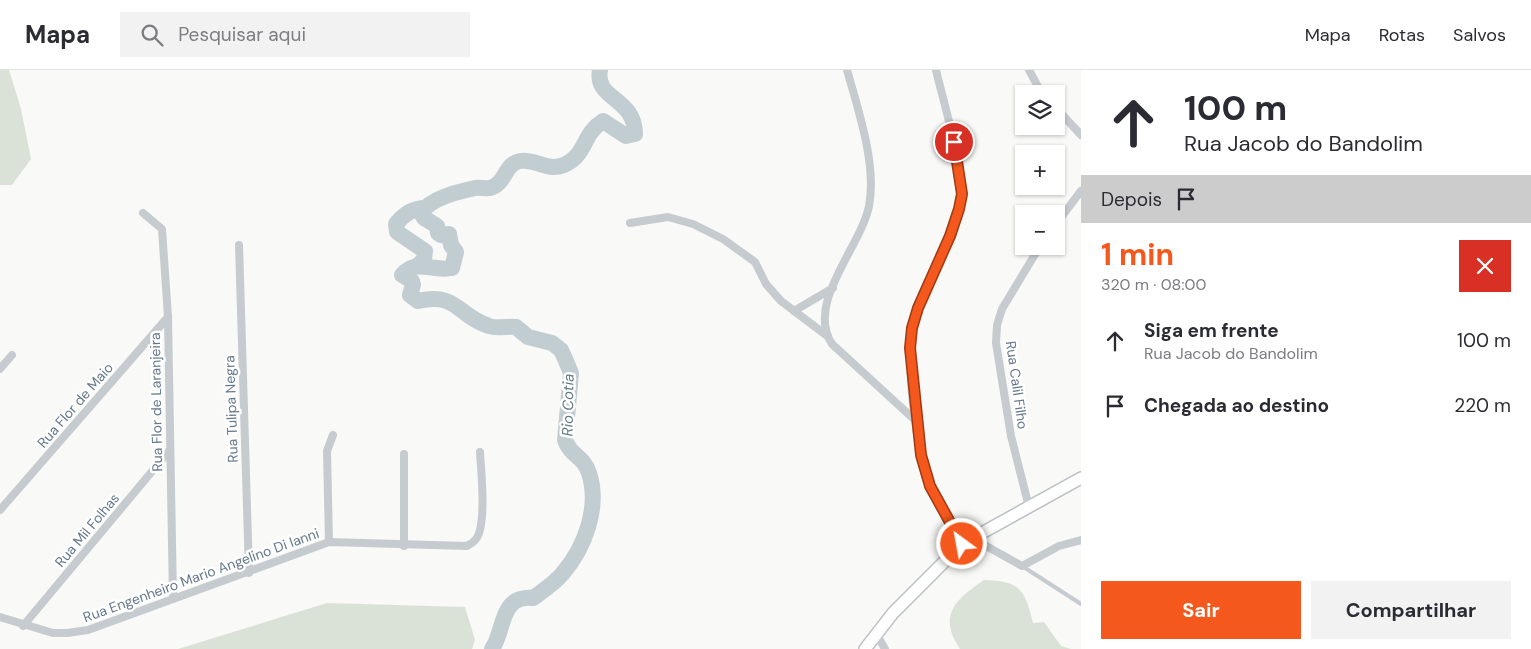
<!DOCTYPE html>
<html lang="pt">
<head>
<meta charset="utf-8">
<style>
  body { margin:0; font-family:"DM Sans",sans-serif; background:#f2f2f3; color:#2b2b33; height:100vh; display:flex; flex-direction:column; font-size:19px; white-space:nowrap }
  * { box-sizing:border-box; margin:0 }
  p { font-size:16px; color:#7c7c81 }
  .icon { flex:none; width:28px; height:28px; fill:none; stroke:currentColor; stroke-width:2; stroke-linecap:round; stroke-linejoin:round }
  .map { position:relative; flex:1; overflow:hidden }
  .sheet { display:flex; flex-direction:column; background:#fff; width:450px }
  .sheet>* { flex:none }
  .top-card { background:#fff; color:#2b2b33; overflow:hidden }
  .buttons { position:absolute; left:1015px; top:15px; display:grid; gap:10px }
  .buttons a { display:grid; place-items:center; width:50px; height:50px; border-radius:0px; background:#fff; box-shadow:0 1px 4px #0004; font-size:25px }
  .pin { position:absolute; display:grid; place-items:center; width:42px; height:42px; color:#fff; margin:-21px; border:2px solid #fff; border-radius:50%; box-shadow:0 1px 5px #0007 }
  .me { position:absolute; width:55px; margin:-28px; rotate:328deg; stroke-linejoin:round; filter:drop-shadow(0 0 4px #0008) }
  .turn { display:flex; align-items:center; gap:18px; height:105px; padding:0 20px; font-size:22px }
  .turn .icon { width:65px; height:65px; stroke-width:2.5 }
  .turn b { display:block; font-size:35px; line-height:42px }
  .then { display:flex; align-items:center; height:48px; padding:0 20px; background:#0003; gap:10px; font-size:19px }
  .round { display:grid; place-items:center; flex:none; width:52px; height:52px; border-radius:0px; background:#f2f2f3 }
  .summary { display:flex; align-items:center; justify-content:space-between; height:85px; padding:0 20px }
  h1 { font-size:30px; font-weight:700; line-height:38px; color:#f4581c }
  .cta { display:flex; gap:10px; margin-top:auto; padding:10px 20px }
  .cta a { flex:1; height:58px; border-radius:0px; background:#f4581c; color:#fff; font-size:20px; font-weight:700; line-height:58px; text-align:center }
  .cta a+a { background:#f2f2f3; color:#2b2b33 }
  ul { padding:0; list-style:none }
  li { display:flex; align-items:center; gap:15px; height:65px; padding:0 20px }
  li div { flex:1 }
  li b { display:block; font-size:19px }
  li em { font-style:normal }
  header { display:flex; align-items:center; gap:30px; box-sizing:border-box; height:70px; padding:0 25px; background:#fff; border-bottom:1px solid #e1e1e2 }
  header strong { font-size:24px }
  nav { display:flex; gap:28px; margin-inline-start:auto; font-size:18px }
  .search { width:350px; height:45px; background:#f2f2f3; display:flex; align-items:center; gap:12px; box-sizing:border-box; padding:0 18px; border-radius:0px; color:#7c7c81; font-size:19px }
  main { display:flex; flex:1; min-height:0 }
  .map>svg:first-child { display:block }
  .green { fill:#dae2d7 }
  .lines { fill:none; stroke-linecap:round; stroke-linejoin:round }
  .river { stroke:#c2cdd2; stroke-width:16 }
  .secondary-casing { stroke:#bbc0c5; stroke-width:14 }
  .lane { stroke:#c6cbcf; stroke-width:4 }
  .street { stroke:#c6cbcf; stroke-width:8 }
  .secondary { stroke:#fff; stroke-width:11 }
  .route-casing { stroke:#9f3912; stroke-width:12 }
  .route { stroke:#f4581c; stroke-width:9 }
  .labels { text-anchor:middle; stroke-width:5; stroke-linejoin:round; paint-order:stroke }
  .street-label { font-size:14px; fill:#65788b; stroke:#fff }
  .water-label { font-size:15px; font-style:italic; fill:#617a86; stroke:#fff }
</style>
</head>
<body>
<header>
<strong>Mapa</strong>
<div class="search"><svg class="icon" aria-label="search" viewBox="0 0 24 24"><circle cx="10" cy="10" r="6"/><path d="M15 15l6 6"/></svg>Pesquisar aqui</div>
<nav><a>Mapa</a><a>Rotas</a><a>Salvos</a></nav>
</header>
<main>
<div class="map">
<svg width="1081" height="579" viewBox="0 0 1081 579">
  <rect width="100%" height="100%" fill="#f9f9f7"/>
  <g class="green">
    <path d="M0,0h9l12,39 10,50 -19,26h-12z"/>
    <path d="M984,510c36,1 41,9 49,43l11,-1 17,24 10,3h-111c-23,-34 -4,-50 24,-69z"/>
    <path d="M327,533l138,4 10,33 -3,9h-294z"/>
  </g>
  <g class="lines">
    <g class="river">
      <path d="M417,196l7,-6 1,-9 -28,-19 -1,-8c7,-9 16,-16 29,-16"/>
      <path d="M492,579c13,-18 7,-54 41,-51 11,-8 22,-15 30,-25 22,-26 37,-66 26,-100 -6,-18 -18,-16 -24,-33l6,-67 -5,-12 -5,-11 -9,-7 -24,-6 -12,-10c-8,-1 -20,2 -27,-1 -32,-10 -31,-34 -71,-25l-8,-6 3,-10 -1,-4 -10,-6c14,-17 32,-3 50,-7l4,-16 -5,-7 -2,-11 -8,1 -3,-2 -1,-7 -13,-8 -3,-5c10,-15 36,-21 54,-25 5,-1 11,1 15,0 16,-4 14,-24 30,-27 16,-3 26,11 44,4 23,-10 18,-31 39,-44l23,15 9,-2c0,-37 -41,-34 -35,-64"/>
    </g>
    <g class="secondary-casing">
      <path id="secondary" d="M865,579l28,-36 69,-69 119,-66"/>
    </g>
    <path class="lane" d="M1022,496l59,38"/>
    <g class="street">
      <path d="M847,0c11,39 30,95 22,136 -8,41 -64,97 -37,138l84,77"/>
      <path d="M936,0c8,34 19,68 23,103 1,8 3,16 2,23 -4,40 -30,76 -43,113 -16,42 -3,133 11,175 7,21 22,41 33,60"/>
      <path d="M1029,0l13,24"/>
      <path d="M1056,38l25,27"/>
      <path d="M143,143l19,16 6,88 5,282"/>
      <path d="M630,153l38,-6 25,7 30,15 32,23 11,22 15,17 45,34"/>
      <path d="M1056,154l25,-33"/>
      <path d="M239,175l10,328"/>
      <path d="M794,241l39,-23"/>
      <path d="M0,299l12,-14"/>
      <path d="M404,384v92"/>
      <path d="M1029,437l-18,-71 -15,-93 1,-18 5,-16 38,-63"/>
      <path d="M0,440l168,-193"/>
      <path d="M972,468l50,28 37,-20 22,-6"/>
      <path d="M329,472l-2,-91 6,-16"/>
      <path d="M0,547l53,16h14l21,-3 241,-88 138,4c3,-2 7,-4 9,-7 11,-14 5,-69 4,-87"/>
      <path d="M23,556l146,-175"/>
      <path d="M877,565l8,14"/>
    </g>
    <use href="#secondary" class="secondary"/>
  </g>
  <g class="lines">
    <g class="route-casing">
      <path id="route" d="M954,72l8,52 -3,15 -9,27 -32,72 -6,20 -2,20 11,107 9,31 32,58"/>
    </g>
    <use href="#route" class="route"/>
  </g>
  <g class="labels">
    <g class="street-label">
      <text transform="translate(1017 315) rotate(82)" y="5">Rua Calil Filho</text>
      <text transform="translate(156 332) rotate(-91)" y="5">Rua Flor de Laranjeira</text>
      <text transform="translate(75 335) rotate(-49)" y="5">Rua Flor de Maio</text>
      <text transform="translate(231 339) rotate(-92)" y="5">Rua Tulipa Negra</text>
      <text transform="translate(87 460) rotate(-50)" y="5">Rua Mil Folhas</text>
      <text transform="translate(201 505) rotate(-20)" y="5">Rua Engenheiro Mario Angelino Di Ianni</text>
    </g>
    <g class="water-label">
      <text transform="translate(568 335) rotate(-89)" y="5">Rio Cotia</text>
    </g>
  </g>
</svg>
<div class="buttons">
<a><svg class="icon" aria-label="layers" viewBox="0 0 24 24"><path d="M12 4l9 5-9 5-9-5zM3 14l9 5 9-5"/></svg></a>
<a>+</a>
<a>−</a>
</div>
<div class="pin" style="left:954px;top:72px;background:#d93025"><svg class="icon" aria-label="arrive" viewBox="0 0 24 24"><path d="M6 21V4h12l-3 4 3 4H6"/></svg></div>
<svg class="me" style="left:962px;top:474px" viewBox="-20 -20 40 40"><circle r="17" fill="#f4581c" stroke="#fff" stroke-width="3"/><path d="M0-11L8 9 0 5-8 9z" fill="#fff"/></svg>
</div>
<section class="sheet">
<div class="top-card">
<div class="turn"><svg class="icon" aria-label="ahead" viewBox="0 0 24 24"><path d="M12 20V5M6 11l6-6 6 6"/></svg><div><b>100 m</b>Rua Jacob do Bandolim</div></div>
<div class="then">Depois<svg class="icon" aria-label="arrive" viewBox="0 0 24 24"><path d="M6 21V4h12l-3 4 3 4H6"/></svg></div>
</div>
<div class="summary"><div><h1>1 min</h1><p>320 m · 08:00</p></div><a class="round" style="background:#d93025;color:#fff"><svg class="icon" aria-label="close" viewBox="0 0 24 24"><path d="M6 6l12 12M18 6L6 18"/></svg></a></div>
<ul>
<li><svg class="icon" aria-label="ahead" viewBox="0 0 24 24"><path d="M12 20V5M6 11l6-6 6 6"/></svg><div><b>Siga em frente</b><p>Rua Jacob do Bandolim</p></div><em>100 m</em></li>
<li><svg class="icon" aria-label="arrive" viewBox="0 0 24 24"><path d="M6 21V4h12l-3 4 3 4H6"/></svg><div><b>Chegada ao destino</b></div><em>220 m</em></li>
</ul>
<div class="cta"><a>Sair</a><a>Compartilhar</a></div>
</section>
</main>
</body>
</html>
